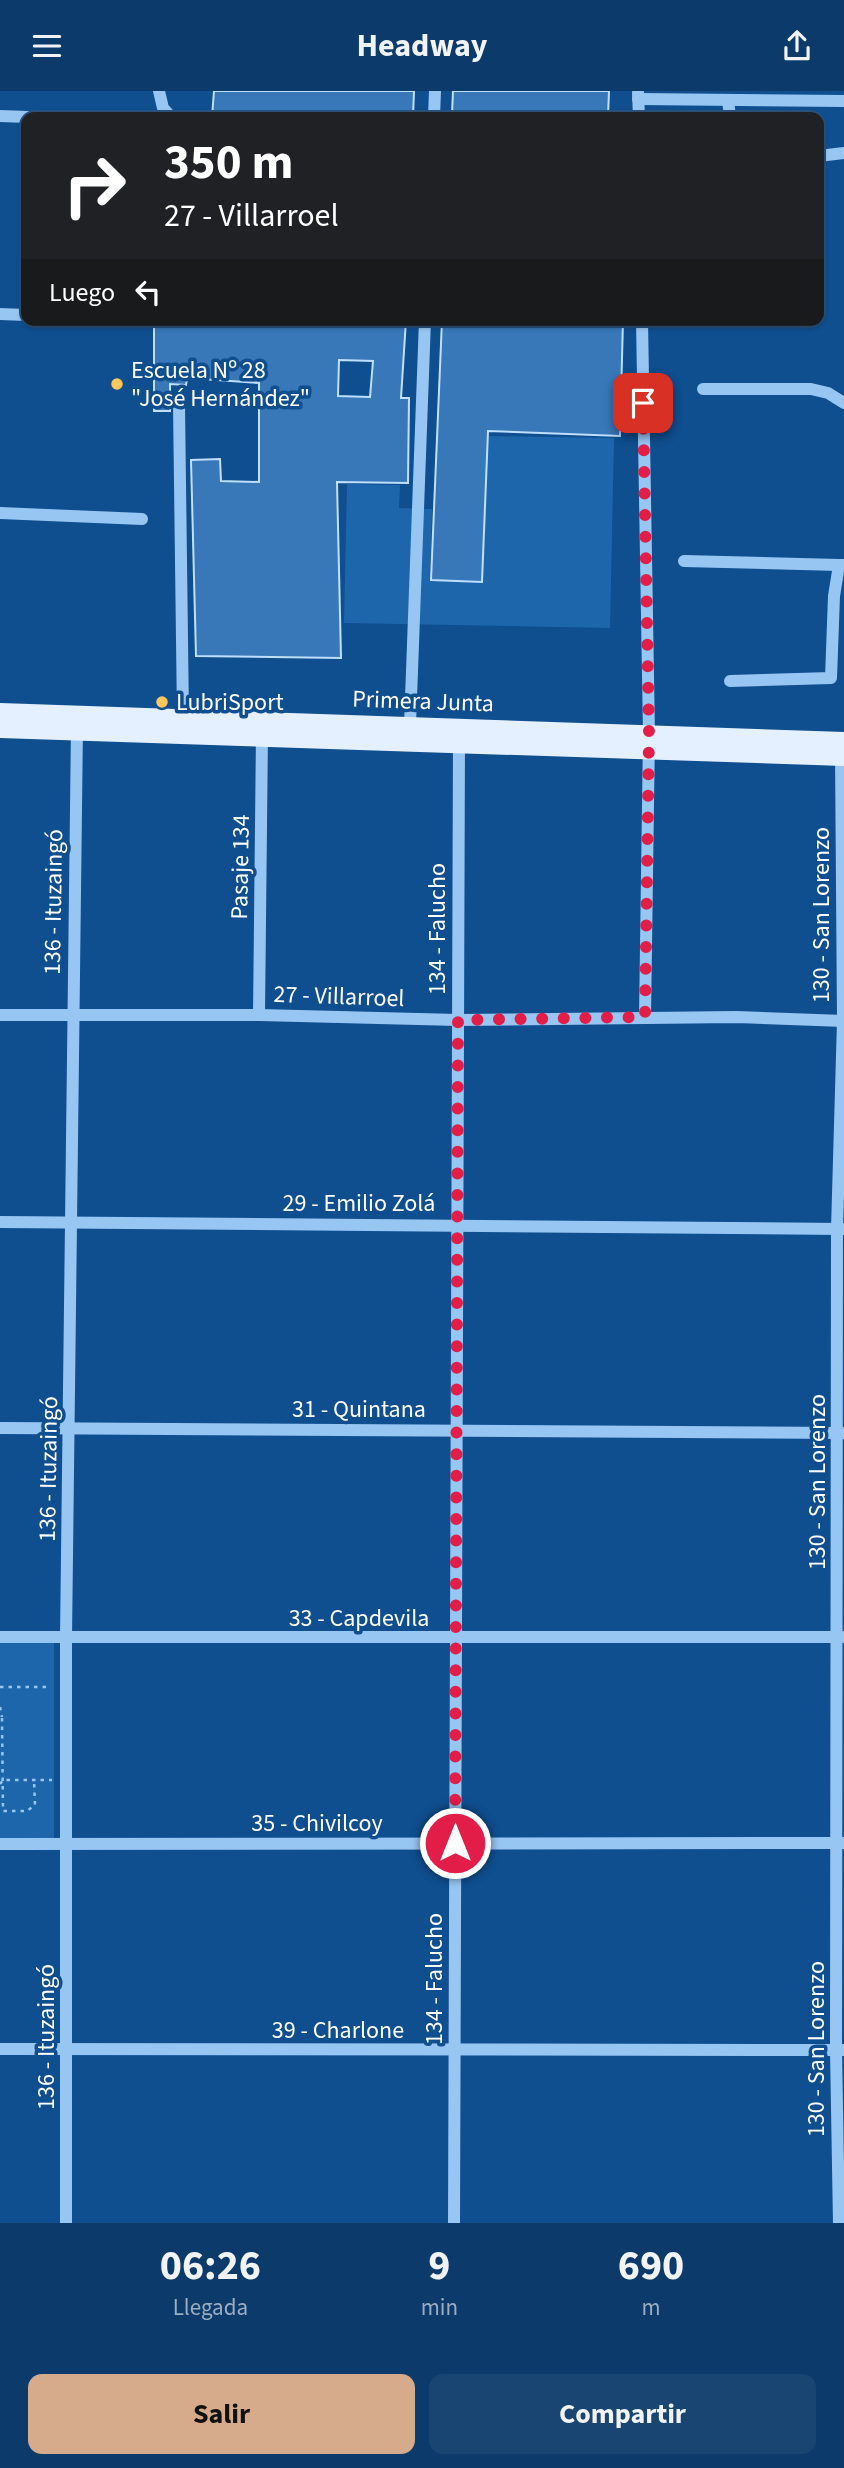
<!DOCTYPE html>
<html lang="es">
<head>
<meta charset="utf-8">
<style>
  body { margin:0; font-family:"Source Sans 3",sans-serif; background:#194573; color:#f1f3f6; height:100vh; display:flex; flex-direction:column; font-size:26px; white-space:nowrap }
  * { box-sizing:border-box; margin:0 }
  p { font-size:23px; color:#9aadc1 }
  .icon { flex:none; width:38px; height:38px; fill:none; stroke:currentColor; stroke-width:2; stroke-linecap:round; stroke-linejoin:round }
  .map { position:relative; height:2132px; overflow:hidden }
  .drawer { display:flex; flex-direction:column; background:#0b3a6b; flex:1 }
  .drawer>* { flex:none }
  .banner { position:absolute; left:21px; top:21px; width:803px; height:214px; border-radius:14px; box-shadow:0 2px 5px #0004,0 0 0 2px #2b547e; background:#202124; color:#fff; overflow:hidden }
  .pin { position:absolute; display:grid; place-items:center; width:60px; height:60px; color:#fff; margin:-30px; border-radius:14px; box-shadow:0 4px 10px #0006 }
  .me { position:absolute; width:77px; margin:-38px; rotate:0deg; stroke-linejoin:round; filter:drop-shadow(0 0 5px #0008) }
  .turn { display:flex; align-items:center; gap:24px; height:147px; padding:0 28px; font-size:32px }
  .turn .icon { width:91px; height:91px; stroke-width:2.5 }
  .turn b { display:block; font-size:49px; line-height:60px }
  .then { display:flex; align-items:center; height:66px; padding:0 28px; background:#0003; gap:14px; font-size:26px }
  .eta { display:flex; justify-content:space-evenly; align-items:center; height:119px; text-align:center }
  .eta b { font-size:42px; font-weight:700; line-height:49px }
  .action { display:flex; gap:14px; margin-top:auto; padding:14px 28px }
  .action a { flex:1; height:80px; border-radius:14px; background:#d6ab8b; color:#111; font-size:28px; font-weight:700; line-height:80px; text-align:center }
  .action a+a { background:#194573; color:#f1f3f6 }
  header { display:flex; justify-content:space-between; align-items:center; height:91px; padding:0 28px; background:#0b3a6b; font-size:32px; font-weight:700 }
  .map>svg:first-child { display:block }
  .green { fill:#1e66ac }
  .building { fill:#3878b9; stroke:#c0dffe; stroke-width:2; fill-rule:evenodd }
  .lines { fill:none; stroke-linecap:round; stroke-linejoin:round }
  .path { stroke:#98c6f3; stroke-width:2.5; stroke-dasharray:3.5 5; stroke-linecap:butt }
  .minor { stroke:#98c6f3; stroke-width:12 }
  .major { stroke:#e4f0ff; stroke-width:18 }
  .route { stroke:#e11d48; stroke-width:12; stroke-dasharray:0 21.6 }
  .poi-dot { fill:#ffc65a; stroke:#0f4e8f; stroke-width:2.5 }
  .labels { text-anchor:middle; stroke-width:7; stroke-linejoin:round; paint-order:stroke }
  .poi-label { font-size:24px; fill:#fff; stroke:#0f4e8f; text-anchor:start }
  .street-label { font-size:24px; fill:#fff; stroke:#0f4e8f }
</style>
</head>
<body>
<header><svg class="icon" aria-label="menu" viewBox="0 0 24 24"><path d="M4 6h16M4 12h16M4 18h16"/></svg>Headway<svg class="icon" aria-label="share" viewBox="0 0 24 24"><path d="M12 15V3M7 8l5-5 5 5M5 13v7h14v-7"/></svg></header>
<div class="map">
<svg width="844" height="2132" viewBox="0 0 844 2132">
  <rect width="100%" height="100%" fill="#0f4e8f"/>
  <g class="green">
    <path d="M486,345l128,2 -4,190 -266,-5 3,-139 53,1 -1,23 33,1 -2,72 52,1z"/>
    <path d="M54,1548v201h-54v-200z"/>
  </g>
  <g class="building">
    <path d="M214,0h200l-1,26h-201z"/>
    <path d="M453,0h156l-1,26h-117l-39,-3z"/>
    <path d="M154,229h252l-5,78h8l-1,85 -71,-1 4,176 -145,-2 -5,-196 29,-1 1,22 38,1v-99l-72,-5 -1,7 -16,-1v27h-16zM339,269l34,1 -3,36 -32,-1z"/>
    <path d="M442,229h181l-3,116 -132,-5 -6,151 -51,-2z"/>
  </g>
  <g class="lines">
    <g class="path">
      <path d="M0,1596h51"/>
      <path d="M0,1616l2,10"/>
      <path d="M2,1627l1,93h24l8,-6 -1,-25"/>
      <path d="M0,1693l3,-4h49"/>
    </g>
    <g class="minor">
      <path d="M159,0l4,17 8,9"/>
      <path d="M638,2l1,24"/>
      <path d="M638,8l206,2"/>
      <path d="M728,9l2,17"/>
      <path d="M0,25l28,1"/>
      <path d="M434,26l1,-26"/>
      <path d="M819,65l25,-3"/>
      <path d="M0,223l26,1"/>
      <path d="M642,229l7,414 -4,283"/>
      <path d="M703,298h108l17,4 16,10"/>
      <path d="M179,314l4,312"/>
      <path d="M0,422l142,6"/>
      <path d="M684,470l155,4"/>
      <path d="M730,590l101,-3 3,-82 5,-31h5"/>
      <path d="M410,634l15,-405"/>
      <path d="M0,924h259l199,5 279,-3 107,4"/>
      <path d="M259,924l3,-283"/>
      <path d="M0,1131l844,7"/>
      <path d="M0,1337l844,5"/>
      <path d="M0,1546h844"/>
      <path d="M0,1753l844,-1"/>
      <path d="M0,1958l844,1"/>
      <path d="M66,2132v-585l11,-912"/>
      <path d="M454,2132l5,-1487"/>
      <path d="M839,2132l-3,-173 1,-821 6,-208 -2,-270"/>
    </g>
    <g class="major">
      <path d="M0,621l844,29"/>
      <path d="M0,638l844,28"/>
    </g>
  </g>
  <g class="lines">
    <path class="route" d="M455,1752l3,-823 187,-3 4,-283 -6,-331"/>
  </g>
  <g class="poi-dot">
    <circle cx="117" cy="293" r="7"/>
    <circle cx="162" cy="611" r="7"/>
  </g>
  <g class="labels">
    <g class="poi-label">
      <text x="131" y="287">Escuela Nº 28<tspan x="131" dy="28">"José Hernández"</tspan></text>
      <text x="176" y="619">LubriSport</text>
    </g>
    <g class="street-label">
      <text transform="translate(423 610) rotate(2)" y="8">Primera Junta</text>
      <text transform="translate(240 776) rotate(-89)" y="8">Pasaje 134</text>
      <text transform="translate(53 811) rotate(-89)" y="8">136 - Ituzaingó</text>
      <text transform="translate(821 824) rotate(-90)" y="8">130 - San Lorenzo</text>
      <text transform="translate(437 838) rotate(-90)" y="8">134 - Falucho</text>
      <text transform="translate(339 905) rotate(2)" y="8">27 - Villarroel</text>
      <text x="359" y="1120">29 - Emilio Zolá</text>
      <text x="359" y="1326">31 - Quintana</text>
      <text transform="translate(48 1378) rotate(-89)" y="8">136 - Ituzaingó</text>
      <text transform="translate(817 1391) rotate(-90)" y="8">130 - San Lorenzo</text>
      <text x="359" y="1535">33 - Capdevila</text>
      <text x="317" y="1740">35 - Chivilcoy</text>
      <text transform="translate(434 1888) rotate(-90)" y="8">134 - Falucho</text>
      <text x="338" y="1947">39 - Charlone</text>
      <text transform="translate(46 1946) rotate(-90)" y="8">136 - Ituzaingó</text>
      <text transform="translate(816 1958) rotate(-90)" y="8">130 - San Lorenzo</text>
    </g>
  </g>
</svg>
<div class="pin" style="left:643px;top:312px;background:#d93025"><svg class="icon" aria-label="arrive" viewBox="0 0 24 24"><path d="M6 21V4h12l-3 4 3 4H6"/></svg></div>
<svg class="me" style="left:455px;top:1752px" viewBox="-20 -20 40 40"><circle r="17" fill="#e11d48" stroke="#fff" stroke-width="3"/><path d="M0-11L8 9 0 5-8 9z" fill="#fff"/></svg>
<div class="banner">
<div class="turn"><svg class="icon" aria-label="right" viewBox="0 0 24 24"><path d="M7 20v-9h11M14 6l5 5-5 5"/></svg><div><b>350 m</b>27 - Villarroel</div></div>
<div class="then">Luego<svg class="icon" aria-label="left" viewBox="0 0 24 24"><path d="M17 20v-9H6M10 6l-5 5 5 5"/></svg></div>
</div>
</div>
<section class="drawer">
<div class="eta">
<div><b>06:26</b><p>Llegada</p></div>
<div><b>9</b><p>min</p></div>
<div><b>690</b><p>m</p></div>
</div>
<div class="action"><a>Salir</a><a>Compartir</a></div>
</section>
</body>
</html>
